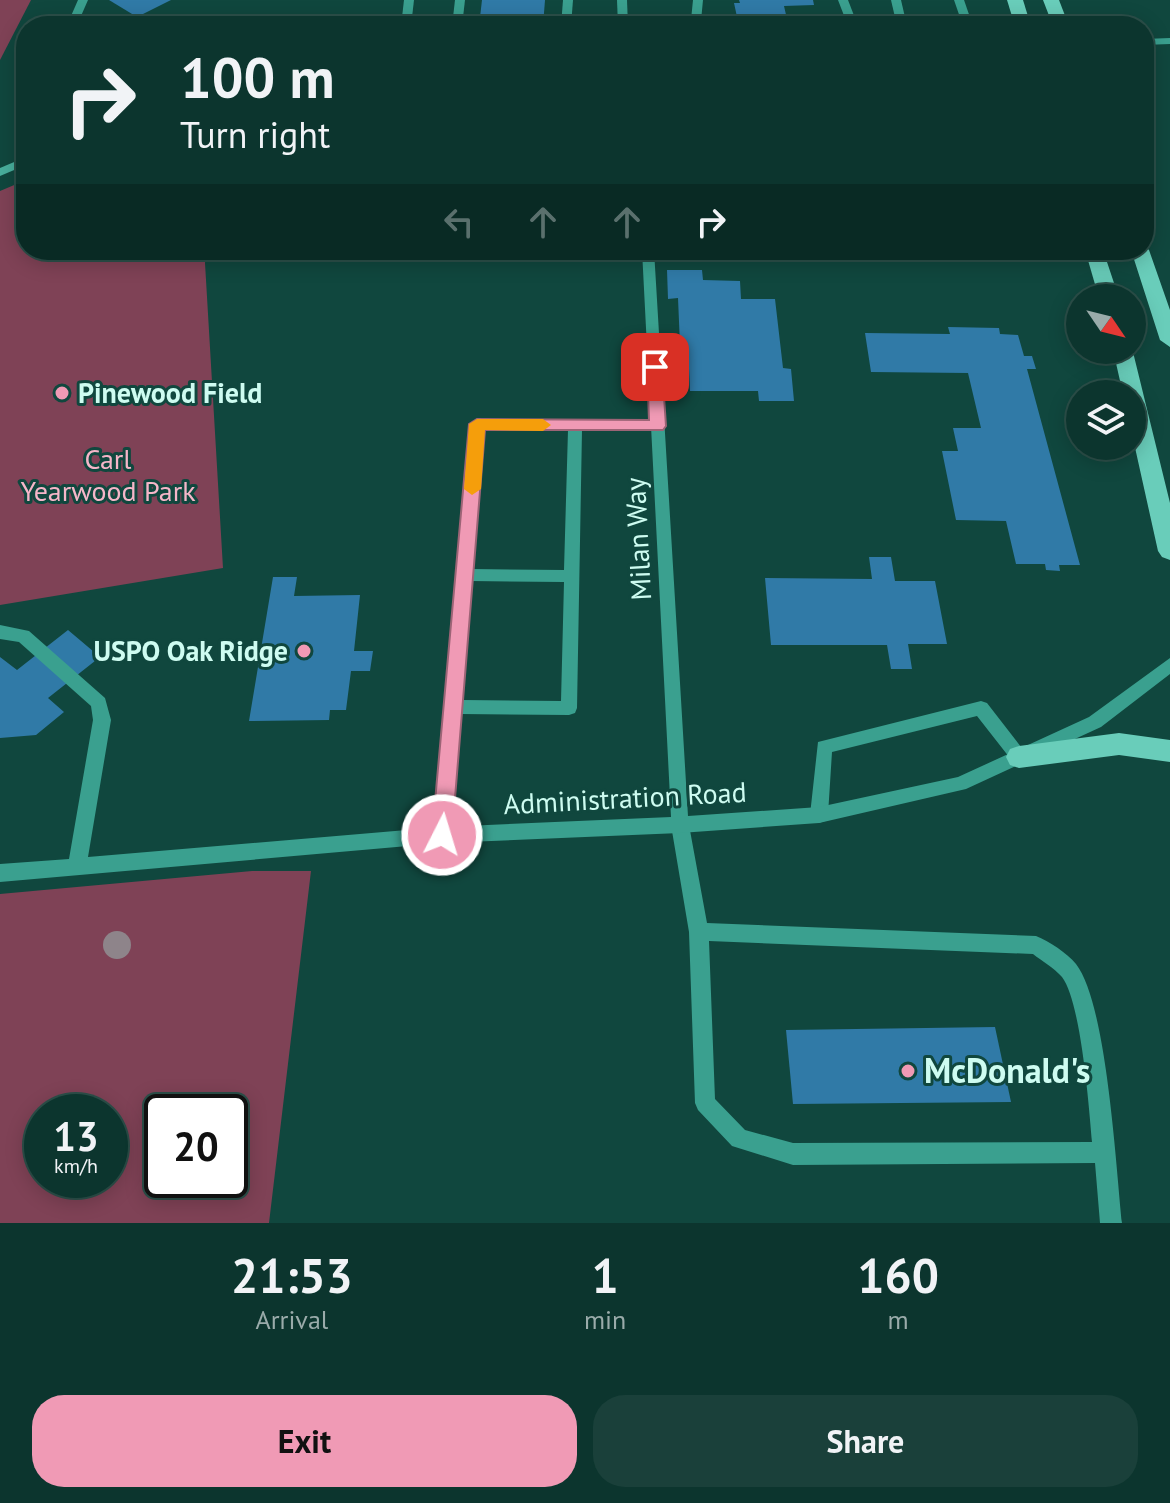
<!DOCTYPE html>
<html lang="en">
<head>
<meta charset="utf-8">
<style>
  body { margin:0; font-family:"PT Sans",sans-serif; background:#1a403a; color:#f1f3f6; height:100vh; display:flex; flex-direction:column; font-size:30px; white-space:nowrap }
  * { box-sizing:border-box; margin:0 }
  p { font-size:26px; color:#9aabaa }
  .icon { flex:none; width:44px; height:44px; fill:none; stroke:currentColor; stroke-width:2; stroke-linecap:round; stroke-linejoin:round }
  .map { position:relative; height:1223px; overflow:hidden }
  .panel { display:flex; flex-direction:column; background:#0c352e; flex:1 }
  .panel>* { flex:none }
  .banner { position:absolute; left:16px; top:16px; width:1138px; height:244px; border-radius:32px; box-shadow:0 4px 20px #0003,0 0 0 2px #2c504a; background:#0c352e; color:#f1f3f6; overflow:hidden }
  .needle { width:52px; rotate:125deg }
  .controls { position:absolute; left:1066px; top:284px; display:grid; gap:16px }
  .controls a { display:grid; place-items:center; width:80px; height:80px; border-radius:50%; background:#0c352e; box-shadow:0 4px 20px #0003,0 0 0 2px #2c504a; font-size:40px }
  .speed { position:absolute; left:24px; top:1094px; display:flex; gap:16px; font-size:40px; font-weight:700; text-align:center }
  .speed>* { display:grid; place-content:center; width:104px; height:104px; border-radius:50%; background:#0c352e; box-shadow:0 4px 20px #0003,0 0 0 2px #2c504a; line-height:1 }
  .speed small { font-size:20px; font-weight:400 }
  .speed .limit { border:4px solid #111; border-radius:12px; background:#fff; color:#111 }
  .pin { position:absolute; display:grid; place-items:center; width:68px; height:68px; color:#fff; margin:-34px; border-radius:16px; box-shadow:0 4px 12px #0006 }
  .me { position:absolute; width:88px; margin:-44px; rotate:5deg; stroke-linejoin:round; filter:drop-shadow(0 0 6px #0008) }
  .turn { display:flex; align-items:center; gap:28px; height:168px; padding:0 32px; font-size:36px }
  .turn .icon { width:104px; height:104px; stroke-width:2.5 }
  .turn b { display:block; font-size:56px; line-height:68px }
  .lanes { display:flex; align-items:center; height:76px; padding:0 32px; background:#0003; justify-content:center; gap:40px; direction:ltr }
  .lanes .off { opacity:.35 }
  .eta { display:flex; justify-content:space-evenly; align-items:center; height:136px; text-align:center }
  .eta b { font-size:48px; font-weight:700; line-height:56px }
  .cta { display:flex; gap:16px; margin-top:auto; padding:16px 32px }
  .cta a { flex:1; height:92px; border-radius:32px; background:#f09ab5; color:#111; font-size:32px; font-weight:700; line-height:92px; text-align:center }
  .cta a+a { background:#1a403a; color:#f1f3f6 }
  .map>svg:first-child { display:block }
  .green { fill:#7f4256; fill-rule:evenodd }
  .building { fill:#307aa7 }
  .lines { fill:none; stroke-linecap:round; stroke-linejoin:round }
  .lane { fill:#3aa08f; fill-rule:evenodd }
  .street { fill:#3aa08f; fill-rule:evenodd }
  .secondary { fill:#48ae9c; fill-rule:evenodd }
  .highway { fill:#69cdba; fill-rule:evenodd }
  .tree { fill:#8e848a }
  .route { fill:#f09ab5; stroke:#9c6476; stroke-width:2 }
  .slow { fill:#f59e0b }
  .poi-dot { fill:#f09ab5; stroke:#10473e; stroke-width:3 }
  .labels { text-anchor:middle; stroke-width:6; stroke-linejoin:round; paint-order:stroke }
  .poi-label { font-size:28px; font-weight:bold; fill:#cefcf1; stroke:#10473e; text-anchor:start }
  .park-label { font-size:28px; fill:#f6b6c9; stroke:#10473e }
  .street-label { font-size:28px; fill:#cefcf1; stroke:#10473e }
  .near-poi-label { font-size:34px; font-weight:bold; fill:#cefcf1; stroke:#10473e; text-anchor:start }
</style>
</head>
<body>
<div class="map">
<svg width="1170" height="1223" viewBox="0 0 1170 1223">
  <rect width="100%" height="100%" fill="#10473e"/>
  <g class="green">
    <path d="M0,0h31l-31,60z"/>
    <path d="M26,180v70h181l-2,13 18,305 -223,37v-414z"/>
    <path d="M252,871h59l-42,352h-269v-329zM110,1112v68h-68v-68zM230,1112v68h-68v-68z"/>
  </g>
  <g class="building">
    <path d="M109,0h62l-34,17z"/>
    <path d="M482,0h63l-2,26h-64z"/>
    <path d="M739,0h74l1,5 -30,1 3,13 35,-1 3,8h-86l-5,-23h6z"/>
    <path d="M667,270h35l1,10 37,1 1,18h34l8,69 8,1 3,32h-35l-1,-10h-68l-1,-22h-8l-3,-71 -10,1z"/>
    <path d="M948,327l51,1 1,6 18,1 6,21h8l4,13h-9l53,196h-21l1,6 -14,-1 -1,-6h-29l-10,-43 -50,-1 -14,-69h16l-5,-23h28l-13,-55 -97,-1 -6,-39 85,1z"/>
    <path d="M869,557h22l4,24h40l12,63h-39l4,25h-21l-4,-24h-116l-6,-67 107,1z"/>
    <path d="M273,577h24l-3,19 66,-1 -6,56h19l-3,20h-19l-5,39h-16l-1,10 -80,1z"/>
    <path d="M68,630l32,27 -52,41 16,14 -28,23 -36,3v-81l17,13z"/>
    <path d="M995,1027l16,75 -218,2 -7,-74z"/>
  </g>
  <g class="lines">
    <g class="lane">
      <path d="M78,0h10l-7,16 9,10h-11l-8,-10z"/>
      <path d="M404,0h10l-3,26h-10z"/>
      <path d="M455,0h10l-3,26h-10z"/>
      <path d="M563,0h10l-2,26h-10z"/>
      <path d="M617,0h10l1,26h-10z"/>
      <path d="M693,0h10l-2,21 -5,5h-12l7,-6z"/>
      <path d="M838,0h10l10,26h-10z"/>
      <path d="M891,0h10l6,26h-10z"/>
      <path d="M954,0h10l9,26h-10z"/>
      <path d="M477,419l181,2 7,5 -7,5 -76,-1 -5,278 -2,5 -6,2 -108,-1 -10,121 -3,6 -6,2 -6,-2 -3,-6 37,-411zM484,429l84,1 -4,140 -92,-1zM471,581l93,1 -3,119 -99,-1z"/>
      <path d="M981,701l6,2 38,49 3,5 -3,5 -6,3 -6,-3 -36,-46 -145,36 -4,63 -3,6 -6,2 -6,-2 -3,-6 8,-73z"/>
      <path d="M680,817l6,2 3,6 18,98 329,13c13,5 31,17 40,28 31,40 40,203 46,259h-22l-5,-60 -302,2 -61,-19 -34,-36 -3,-7 -6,-171 -18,-107 3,-6zM709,941l324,13c9,7 21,14 29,23 19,25 27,130 30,165l-299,1 -48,-13 -30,-31z"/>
    </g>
    <g class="street">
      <path d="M1170,38v6l-26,1v-6z"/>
      <path d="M642,250h12l34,566 131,-9 139,-30 131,-60 81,-59v16l-69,53 -135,62 -147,34 -139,10 -238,10 -442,39v-18l69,-5 24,-139 -2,-14 -72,-64 -19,-3v-14l29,6 76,67 6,22 -23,137 354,-30 229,-10z"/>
    </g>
    <path class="secondary" d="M26,157v8l-26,11v-8z"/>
    <g class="highway">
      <path d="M1007,0h16l8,26h-16z"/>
      <path d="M1043,0h16l10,26h-16z"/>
      <path d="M1144,245l5,5 21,60v37l-10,-7 -29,-90h13z"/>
      <path d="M1085,250h18l16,48h-20z"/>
      <path d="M1132,348l38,155v57l-8,-3 -4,-6 -26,-117v-40h-9l-10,-44z"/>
      <path d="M1119,733l51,7v22l-51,-7 -100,13 -9,-3 -4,-8 4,-8 9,-3z"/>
    </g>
  </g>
  <circle class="tree" cx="117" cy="945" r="14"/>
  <path class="route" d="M655,362l7,5 4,59 -3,4h-178l-33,405 -3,7 -7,3 -7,-3 -3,-7 37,-411 8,-5 172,1 -2,-53z"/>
  <path class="slow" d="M477,419h66l8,6 -8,6 -58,-1 -4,59 -9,6 -8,-6 5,-65z"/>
  <g class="poi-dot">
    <circle cx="62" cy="393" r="8"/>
    <circle cx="304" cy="651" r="8"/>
    <circle cx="908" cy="1071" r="8"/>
  </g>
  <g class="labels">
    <g class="poi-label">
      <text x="78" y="403">Pinewood Field</text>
      <text x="288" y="661" text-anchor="end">USPO Oak Ridge</text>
    </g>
    <g class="park-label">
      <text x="108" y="469">Carl<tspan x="108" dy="32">Yearwood Park</tspan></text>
    </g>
    <g class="street-label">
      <text transform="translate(638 539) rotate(-93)" y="10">Milan Way</text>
      <text transform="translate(625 798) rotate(-3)" y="10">Administration Road</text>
    </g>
    <g class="near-poi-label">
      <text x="924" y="1083">McDonald's</text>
    </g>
  </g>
</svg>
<div class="controls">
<a><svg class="needle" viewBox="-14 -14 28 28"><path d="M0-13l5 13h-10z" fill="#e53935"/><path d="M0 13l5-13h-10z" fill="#9aabaa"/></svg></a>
<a><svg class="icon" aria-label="layers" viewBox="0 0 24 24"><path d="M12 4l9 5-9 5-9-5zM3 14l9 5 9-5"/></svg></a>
</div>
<div class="speed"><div>13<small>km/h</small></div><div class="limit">20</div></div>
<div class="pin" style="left:655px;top:367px;background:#d93025"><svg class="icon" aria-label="arrive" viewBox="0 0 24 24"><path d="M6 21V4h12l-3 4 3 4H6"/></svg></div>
<svg class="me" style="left:442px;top:835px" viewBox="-20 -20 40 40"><circle r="17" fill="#f09ab5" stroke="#fff" stroke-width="3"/><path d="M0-11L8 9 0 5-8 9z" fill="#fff"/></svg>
<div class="banner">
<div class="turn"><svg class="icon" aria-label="right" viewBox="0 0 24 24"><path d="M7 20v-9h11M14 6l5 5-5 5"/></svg><div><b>100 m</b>Turn right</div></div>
<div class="lanes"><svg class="icon off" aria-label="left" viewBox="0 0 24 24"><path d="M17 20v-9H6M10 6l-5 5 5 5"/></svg><svg class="icon off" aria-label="ahead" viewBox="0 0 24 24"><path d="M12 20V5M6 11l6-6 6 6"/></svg><svg class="icon off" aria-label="ahead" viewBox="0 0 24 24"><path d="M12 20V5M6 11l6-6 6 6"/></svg><svg class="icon" aria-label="right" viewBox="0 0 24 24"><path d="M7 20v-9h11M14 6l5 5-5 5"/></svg></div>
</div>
</div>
<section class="panel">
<div class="eta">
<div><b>21:53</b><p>Arrival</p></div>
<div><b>1</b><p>min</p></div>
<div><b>160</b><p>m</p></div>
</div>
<div class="cta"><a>Exit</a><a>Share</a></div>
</section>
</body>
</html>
